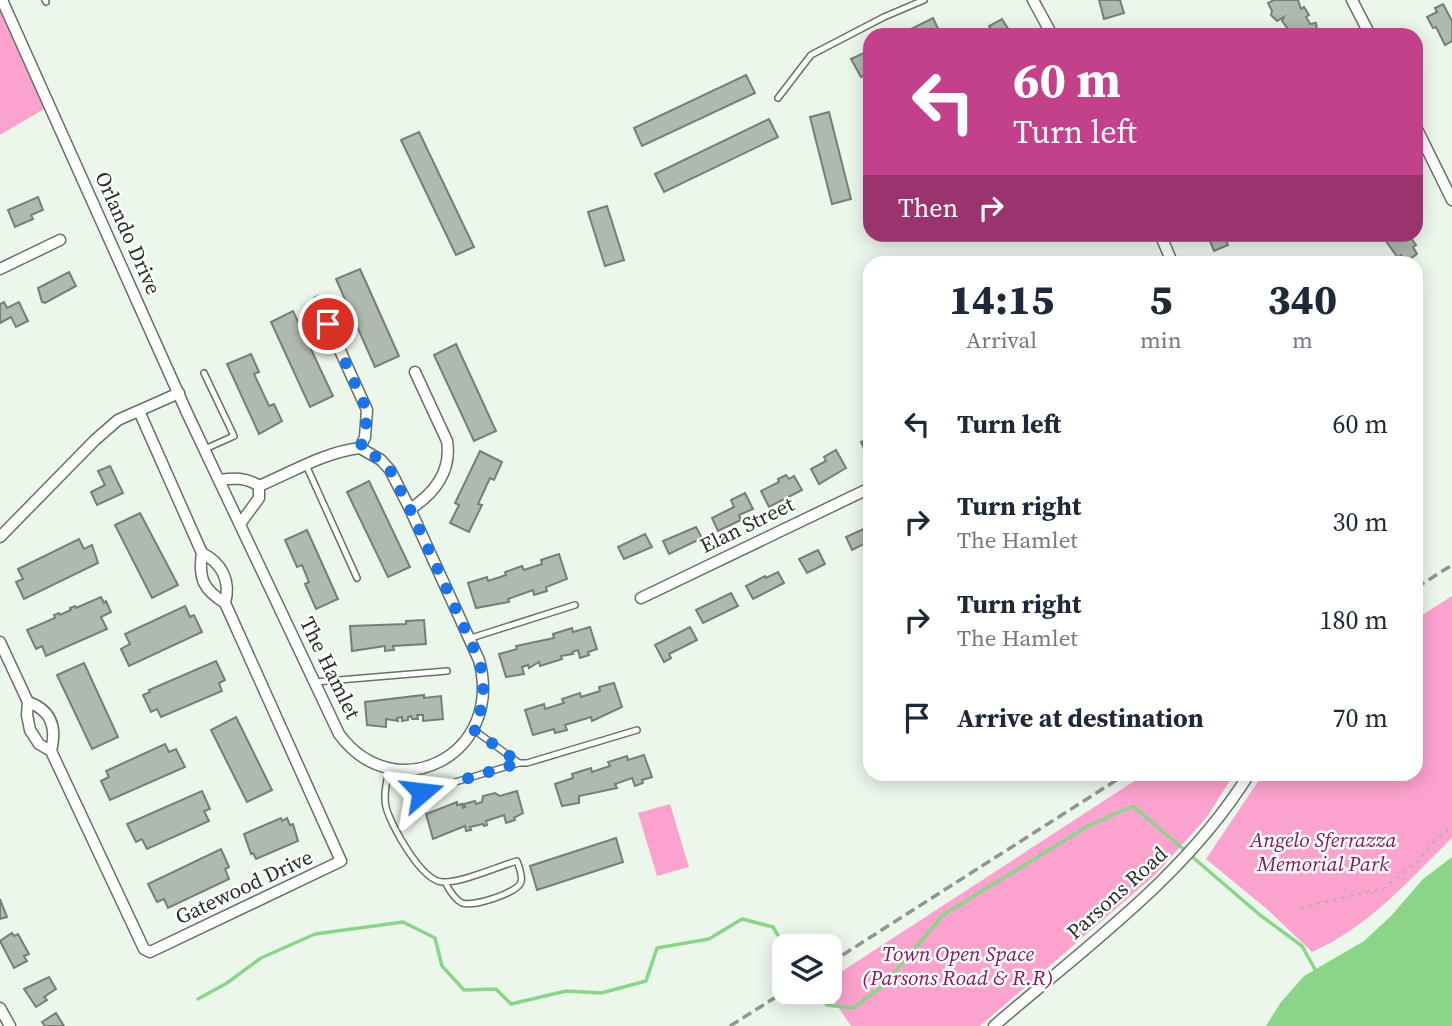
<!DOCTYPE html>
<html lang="en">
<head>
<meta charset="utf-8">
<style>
  body { margin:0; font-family:"Source Serif 4",serif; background:#f6f6f7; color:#1f2937; height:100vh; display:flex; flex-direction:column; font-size:26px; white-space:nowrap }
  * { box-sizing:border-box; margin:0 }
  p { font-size:23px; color:#747a83 }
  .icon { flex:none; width:38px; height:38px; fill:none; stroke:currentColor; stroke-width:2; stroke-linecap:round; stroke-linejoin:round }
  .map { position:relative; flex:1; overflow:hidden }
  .details { position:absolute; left:863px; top:256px; width:560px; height:525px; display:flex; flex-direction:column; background:#fff; border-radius:21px; box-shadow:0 4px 18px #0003 }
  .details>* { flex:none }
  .top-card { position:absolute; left:863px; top:28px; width:560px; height:214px; border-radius:21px; box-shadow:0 4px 18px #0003; background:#c2418a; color:#fff; overflow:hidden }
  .buttons { position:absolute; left:772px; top:934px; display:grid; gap:14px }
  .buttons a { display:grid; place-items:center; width:70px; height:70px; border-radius:14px; background:#fff; box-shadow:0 4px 18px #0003; font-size:35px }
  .pin { position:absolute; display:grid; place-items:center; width:60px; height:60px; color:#fff; margin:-30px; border:4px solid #fff; border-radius:50%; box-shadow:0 2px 7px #0007 }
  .me { position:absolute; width:77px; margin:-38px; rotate:73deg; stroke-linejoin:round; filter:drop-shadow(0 0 5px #0008) }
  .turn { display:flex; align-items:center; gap:24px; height:147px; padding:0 35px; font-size:32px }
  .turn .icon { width:91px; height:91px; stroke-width:2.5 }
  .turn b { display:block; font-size:49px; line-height:60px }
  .then { display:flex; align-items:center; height:66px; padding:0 35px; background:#0003; gap:14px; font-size:26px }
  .eta { display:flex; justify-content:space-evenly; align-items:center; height:119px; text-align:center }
  .eta b { font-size:42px; font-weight:800; line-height:49px }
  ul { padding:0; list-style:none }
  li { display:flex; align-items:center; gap:21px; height:98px; padding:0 35px }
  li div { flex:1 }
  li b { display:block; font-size:26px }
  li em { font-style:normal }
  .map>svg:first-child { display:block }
  .green { fill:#fca2ce }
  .water { fill:#8bd589 }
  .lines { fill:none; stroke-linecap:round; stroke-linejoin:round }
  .stream { stroke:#8bd589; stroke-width:3.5 }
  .building { fill:#afb9af; stroke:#767f75; stroke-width:2 }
  .lane-casing { stroke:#687167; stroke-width:8 }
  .street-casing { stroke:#687167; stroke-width:13 }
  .path { stroke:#adb6ad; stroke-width:2; stroke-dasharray:3.5 5; stroke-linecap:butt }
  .lane { stroke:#fff; stroke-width:5 }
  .street { stroke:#fff; stroke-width:10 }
  .rail { stroke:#8f968f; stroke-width:3.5; stroke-dasharray:10 5; stroke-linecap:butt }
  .route { stroke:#1a73e8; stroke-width:12; stroke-dasharray:0 21.6 }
  .labels { text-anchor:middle; stroke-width:5; stroke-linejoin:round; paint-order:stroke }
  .street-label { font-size:21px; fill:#2b2f2b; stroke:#fff }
  .park-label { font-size:21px; font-style:italic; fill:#86175a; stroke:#fff }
</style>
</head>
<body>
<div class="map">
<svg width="1452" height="1026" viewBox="0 0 1452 1026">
  <rect width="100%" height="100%" fill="#ecf7ec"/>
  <g class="green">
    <path d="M0,9l44,100 -44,26z"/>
    <path d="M1452,596v242c-43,42 -83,89 -140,114l-44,-42 -62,-51 57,-85h153v-155z"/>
    <path d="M1145,774h89l-27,43 -51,57 -176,152h-129l-23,-34 2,-13z"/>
    <path d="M670,804l19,63 -32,9 -19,-63z"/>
  </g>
  <path class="water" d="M1452,857v169h-186l15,-24 23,-26 60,-35 27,-25 32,-37z"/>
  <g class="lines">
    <g class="stream">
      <path d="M817,992l10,13 26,3 30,-22 60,-71 145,-89 45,-20 127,109 42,31 15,27"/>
      <path d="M198,999l29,-16 34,-25 54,-24 88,-12 32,16 7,28 22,24 32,-1 15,15 55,-13 35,2 45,-12 11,-33 52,-9 33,-20 31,8 12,20"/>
    </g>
  </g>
  <g class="building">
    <path d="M1099,0h21l4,13 -20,6z"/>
    <path d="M1274,0h24l3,9 3,-2 5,8 -3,2 4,7 6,-1 1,7 -8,5h-22l4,-2 -9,-12 2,-4 -7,4 -6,-6 1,-4 -4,-8z"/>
    <path d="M1443,4l9,17v20l-7,4 -9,-18 -3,1 -6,-11 10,-5 -2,-4z"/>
    <path d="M933,18l8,17h-42z"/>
    <path d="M1002,19l10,16h-17l-6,-9z"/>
    <path d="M870,50v23l-9,4 -10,-18z"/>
    <path d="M746,75l9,18 -113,53 -8,-18z"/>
    <path d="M829,112l22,87 -19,5 -22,-87z"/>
    <path d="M769,119l9,18 -114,55 -9,-18z"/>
    <path d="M419,132l55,115 -18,8 -55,-115z"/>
    <path d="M38,197l5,13 -12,5 2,4 -18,8 -7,-17z"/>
    <path d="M607,206l17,54 -19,6 -17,-54z"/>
    <path d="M1207,234h16l5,11 -14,6z"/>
    <path d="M1385,234h23l8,11 -3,2 4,7 -11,8 -5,-7 -3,3 -12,-17 2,-1z"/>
    <path d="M360,269l39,87 -24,11 -39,-88z"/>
    <path d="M69,272l7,14 -31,17 -3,-1 -4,-14z"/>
    <path d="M4,302l3,6 12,-6 9,19 -12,6 -5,-10 -11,6v-19z"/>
    <path d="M293,311l40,85 -23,11 -39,-85z"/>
    <path d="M456,344l40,87 -22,10 -40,-86z"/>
    <path d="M251,354l8,18 -5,2 15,32 5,-2 8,17 -23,13 -32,-70z"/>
    <path d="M870,438v19l-2,1 -7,-16z"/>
    <path d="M836,450l10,18 -27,16 -8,-15 15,-8 -2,-4z"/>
    <path d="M480,451l22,11 -8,18 -4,-2 -12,26 4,1 -13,27 -19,-9 9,-18 -4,-2z"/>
    <path d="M110,466l13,27 -26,12 -6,-13 14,-7 -7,-14z"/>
    <path d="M786,475l3,4 5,-3 8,14 -33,17 -8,-16 18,-9 -1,-3z"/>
    <path d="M369,481l41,86 -22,10 -41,-85z"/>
    <path d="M745,493l8,16 -14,6 2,5 -23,11 -6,-13 22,-11 -3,-7z"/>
    <path d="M140,513l38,72 -26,13 -37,-73z"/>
    <path d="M870,526v15l-18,9 -6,-13z"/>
    <path d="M696,527l6,11 -33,16 -6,-13z"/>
    <path d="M307,530l31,69 -22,10 -11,-25 4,-2 -7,-17 -5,2 -12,-27z"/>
    <path d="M645,534l7,13 -28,12 -6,-12z"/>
    <path d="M79,539l5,10 8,-4 6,18 -74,36 -8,-17 7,-3 -5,-10z"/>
    <path d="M818,550l7,14 -18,9 -8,-14z"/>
    <path d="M559,554l8,25 -21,8 1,4 -13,4 -1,-5 -25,9 1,3 -33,6 -8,-25 19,-6 1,4 18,-6 -1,-3 17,-6 2,4 18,-6 -1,-4z"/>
    <path d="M778,572l6,11 -31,16 -7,-13 19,-10 1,2z"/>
    <path d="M731,593l7,13 -35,17 -7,-13z"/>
    <path d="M101,597l3,6 2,-2 5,11 -10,5 6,12 -61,27 -4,-10 -6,3 -9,-19 28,-12 -1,-3 5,-2 1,2 11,-5 -1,-2 5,-2 1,2z"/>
    <path d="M185,606l5,11 4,-2 8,17 -73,34 -8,-17 9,-5 -5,-10z"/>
    <path d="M424,620l2,24 -33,2 1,4 -9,1v-5l-33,5 -2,-25 56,-2v-3z"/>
    <path d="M590,627l7,22 -9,3 1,3 -9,3 -2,-8 -6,2 1,2 -12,2 1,3 -22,7 -1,-4 -10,6 -1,-3 -6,2 2,7 -18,3 -7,-23 18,-5 -1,-3 38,-8 -1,-4 19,-6 1,4z"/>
    <path d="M690,627l7,13 -28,14 2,4 -7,4 -9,-17z"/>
    <path d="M216,661l9,19 -6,3 3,8 -61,26 -4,-8 -6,3 -8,-17 7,-3 -1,-2z"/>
    <path d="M84,663l34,74 -26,12 -35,-74z"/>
    <path d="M614,683l8,24 -30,14 -1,-4 -26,8 2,5 -12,3 -1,-4 -21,6 -8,-25 19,-6 1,5 19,-6 -2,-4 18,-6 1,4 19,-6 -1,-4z"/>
    <path d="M424,695v3l17,-2 2,23 -20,2v-6h-6l1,4h-6l-1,-3 -3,1v3l-6,1v-4l-5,1 1,3 -12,-2v8l-19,-2 -2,-23z"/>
    <path d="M236,717l36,73 -25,12 -36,-72z"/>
    <path d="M165,744l4,8 7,-3 9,18 -75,33 -9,-19 8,-4 -3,-6z"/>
    <path d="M644,755l8,22 -10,3 1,3 -8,3 -3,-8 -17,6 2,4 -38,8v7l-17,3 -7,-22 18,-6 -1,-4 19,-6 1,4 18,-6 -2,-4 19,-6 1,4z"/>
    <path d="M202,791l8,18 -6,2 5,10 -62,28 -5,-10 -6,3 -9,-18z"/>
    <path d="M517,791l6,22 -9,5 1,2 -9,3 -2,-8 -18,6 1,4 -3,1 -1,-2 -13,3 1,3 -5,1 -1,-5 -32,13 -7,-25 31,-12v3l5,-1 1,4 2,-1 -1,-3 11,-3 1,3 6,-2 1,-6 12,-3 5,3z"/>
    <path d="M281,818l1,3 5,-3 3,7 3,-1 5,17 -42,18 -3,-6 -2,1 -7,-20z"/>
    <path d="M616,838l7,24 -86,28 -7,-24z"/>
    <path d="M221,849l8,18 -4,2 4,10 -61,29 -4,-9 -7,3 -9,-18z"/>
    <path d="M0,899l7,18 -7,2z"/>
    <path d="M12,933l2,3 4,-2 11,20 -5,2 3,5 -13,7 -14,-27z"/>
    <path d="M49,977l7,12 -12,8 3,3 -11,7 -12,-18z"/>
    <path d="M56,1013l8,13h-19l-3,-4z"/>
  </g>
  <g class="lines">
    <g class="lane-casing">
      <g id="lane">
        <path d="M45,0l1,2"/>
        <path d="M778,98l33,-43 73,-38 40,-17"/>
        <path d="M204,373l30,63 -29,13"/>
        <path d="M306,465l51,113"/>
        <path d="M468,639l107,-34"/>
        <path d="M315,682l132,-11"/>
        <path d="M474,730l45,33h8l110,-33"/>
        <path d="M389,769c-2,12 -6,25 -3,38 5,19 36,75 57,75 18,1 56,-16 74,-21 2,6 6,15 4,21 -3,11 -48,25 -59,21 -8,-4 -13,-13 -17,-21"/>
        <path d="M422,792l97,-29"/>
      </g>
    </g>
    <g class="street-casing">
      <g id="street">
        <path d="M2,0l186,415 151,319c56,76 166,22 140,-74l-69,-151 -20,-39 -9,-10 -21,-12 5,-11 2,-27 -49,-108"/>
        <path d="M1033,0l19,35"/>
        <path d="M1352,0l18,35"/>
        <path d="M1416,127l36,73"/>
        <path d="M1160,234l12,28"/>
        <path d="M0,269l60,-29"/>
        <path d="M219,480c15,-2 27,-3 40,6"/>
        <path d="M259,486c33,-14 66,-34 101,-38"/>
        <path d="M410,509c24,-15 42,-38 37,-68l-32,-69"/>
        <path d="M240,524l19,-26v-12"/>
        <path d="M0,537l95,-97 23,-20 61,-27"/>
        <path d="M202,553c20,10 29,28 23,50"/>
        <path d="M641,598l229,-110"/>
        <path d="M0,642l28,60 -1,13 3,15 9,14 12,7 93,198 6,3 191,-91 -116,-258c-21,-13 -27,-24 -23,-50l-63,-142"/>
        <path d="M28,702c23,8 29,25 23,49"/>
        <path d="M0,1008l10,18"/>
        <path d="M994,1026c90,-78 192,-150 255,-252"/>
      </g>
    </g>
    <path class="path" d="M1300,908l84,-20 34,-27 19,-22 15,-13"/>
    <use href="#lane" class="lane"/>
    <use href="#street" class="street"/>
    <g class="rail">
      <path d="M1416,588l36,-23"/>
      <path d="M830,963l296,-189"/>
      <path d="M730,1026l54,-34"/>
    </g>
  </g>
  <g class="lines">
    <path class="route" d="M328,324l39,86 -2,26 -5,12 21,12 9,10 20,39 69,151c7,26 5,46 -5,70l45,33 -97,29"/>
  </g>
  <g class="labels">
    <g class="street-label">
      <text transform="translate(128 233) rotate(66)" y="7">Orlando Drive</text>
      <text transform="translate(747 525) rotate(-26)" y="7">Elan Street</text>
      <text transform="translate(330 668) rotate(64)" y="7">The Hamlet</text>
      <text transform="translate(244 887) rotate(-25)" y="7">Gatewood Drive</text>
      <text transform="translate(1117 893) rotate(-42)" y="7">Parsons Road</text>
    </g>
    <g class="park-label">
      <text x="1323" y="847">Angelo Sferrazza<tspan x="1323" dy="24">Memorial Park</tspan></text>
      <text x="958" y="961">Town Open Space<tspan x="958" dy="24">(Parsons Road &amp; R.R)</tspan></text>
    </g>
  </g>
</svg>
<div class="buttons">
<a><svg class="icon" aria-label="layers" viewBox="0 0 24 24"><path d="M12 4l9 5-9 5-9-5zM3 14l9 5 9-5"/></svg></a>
</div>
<div class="pin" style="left:328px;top:324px;background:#d93025"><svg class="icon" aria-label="arrive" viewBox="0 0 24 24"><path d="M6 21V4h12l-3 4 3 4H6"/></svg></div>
<svg class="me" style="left:422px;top:792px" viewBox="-20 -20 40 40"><path d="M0-17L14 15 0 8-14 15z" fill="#1a73e8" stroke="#fff" stroke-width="4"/></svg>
<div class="top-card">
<div class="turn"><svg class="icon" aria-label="left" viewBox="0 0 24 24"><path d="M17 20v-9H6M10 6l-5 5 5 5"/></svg><div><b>60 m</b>Turn left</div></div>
<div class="then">Then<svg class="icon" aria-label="right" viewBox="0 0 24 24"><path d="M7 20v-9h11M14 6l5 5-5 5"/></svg></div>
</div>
<section class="details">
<div class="eta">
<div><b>14:15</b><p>Arrival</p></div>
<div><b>5</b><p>min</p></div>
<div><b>340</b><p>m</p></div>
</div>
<ul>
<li><svg class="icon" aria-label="left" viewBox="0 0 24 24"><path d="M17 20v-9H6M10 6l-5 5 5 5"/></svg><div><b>Turn left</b></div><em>60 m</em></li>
<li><svg class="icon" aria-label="right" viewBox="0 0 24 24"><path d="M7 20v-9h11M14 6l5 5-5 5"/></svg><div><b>Turn right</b><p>The Hamlet</p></div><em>30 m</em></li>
<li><svg class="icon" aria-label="right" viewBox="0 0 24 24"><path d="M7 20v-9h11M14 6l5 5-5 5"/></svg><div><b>Turn right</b><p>The Hamlet</p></div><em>180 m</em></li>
<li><svg class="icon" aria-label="arrive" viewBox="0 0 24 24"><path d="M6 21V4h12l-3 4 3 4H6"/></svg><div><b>Arrive at destination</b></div><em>70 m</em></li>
</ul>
</section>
</div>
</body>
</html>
